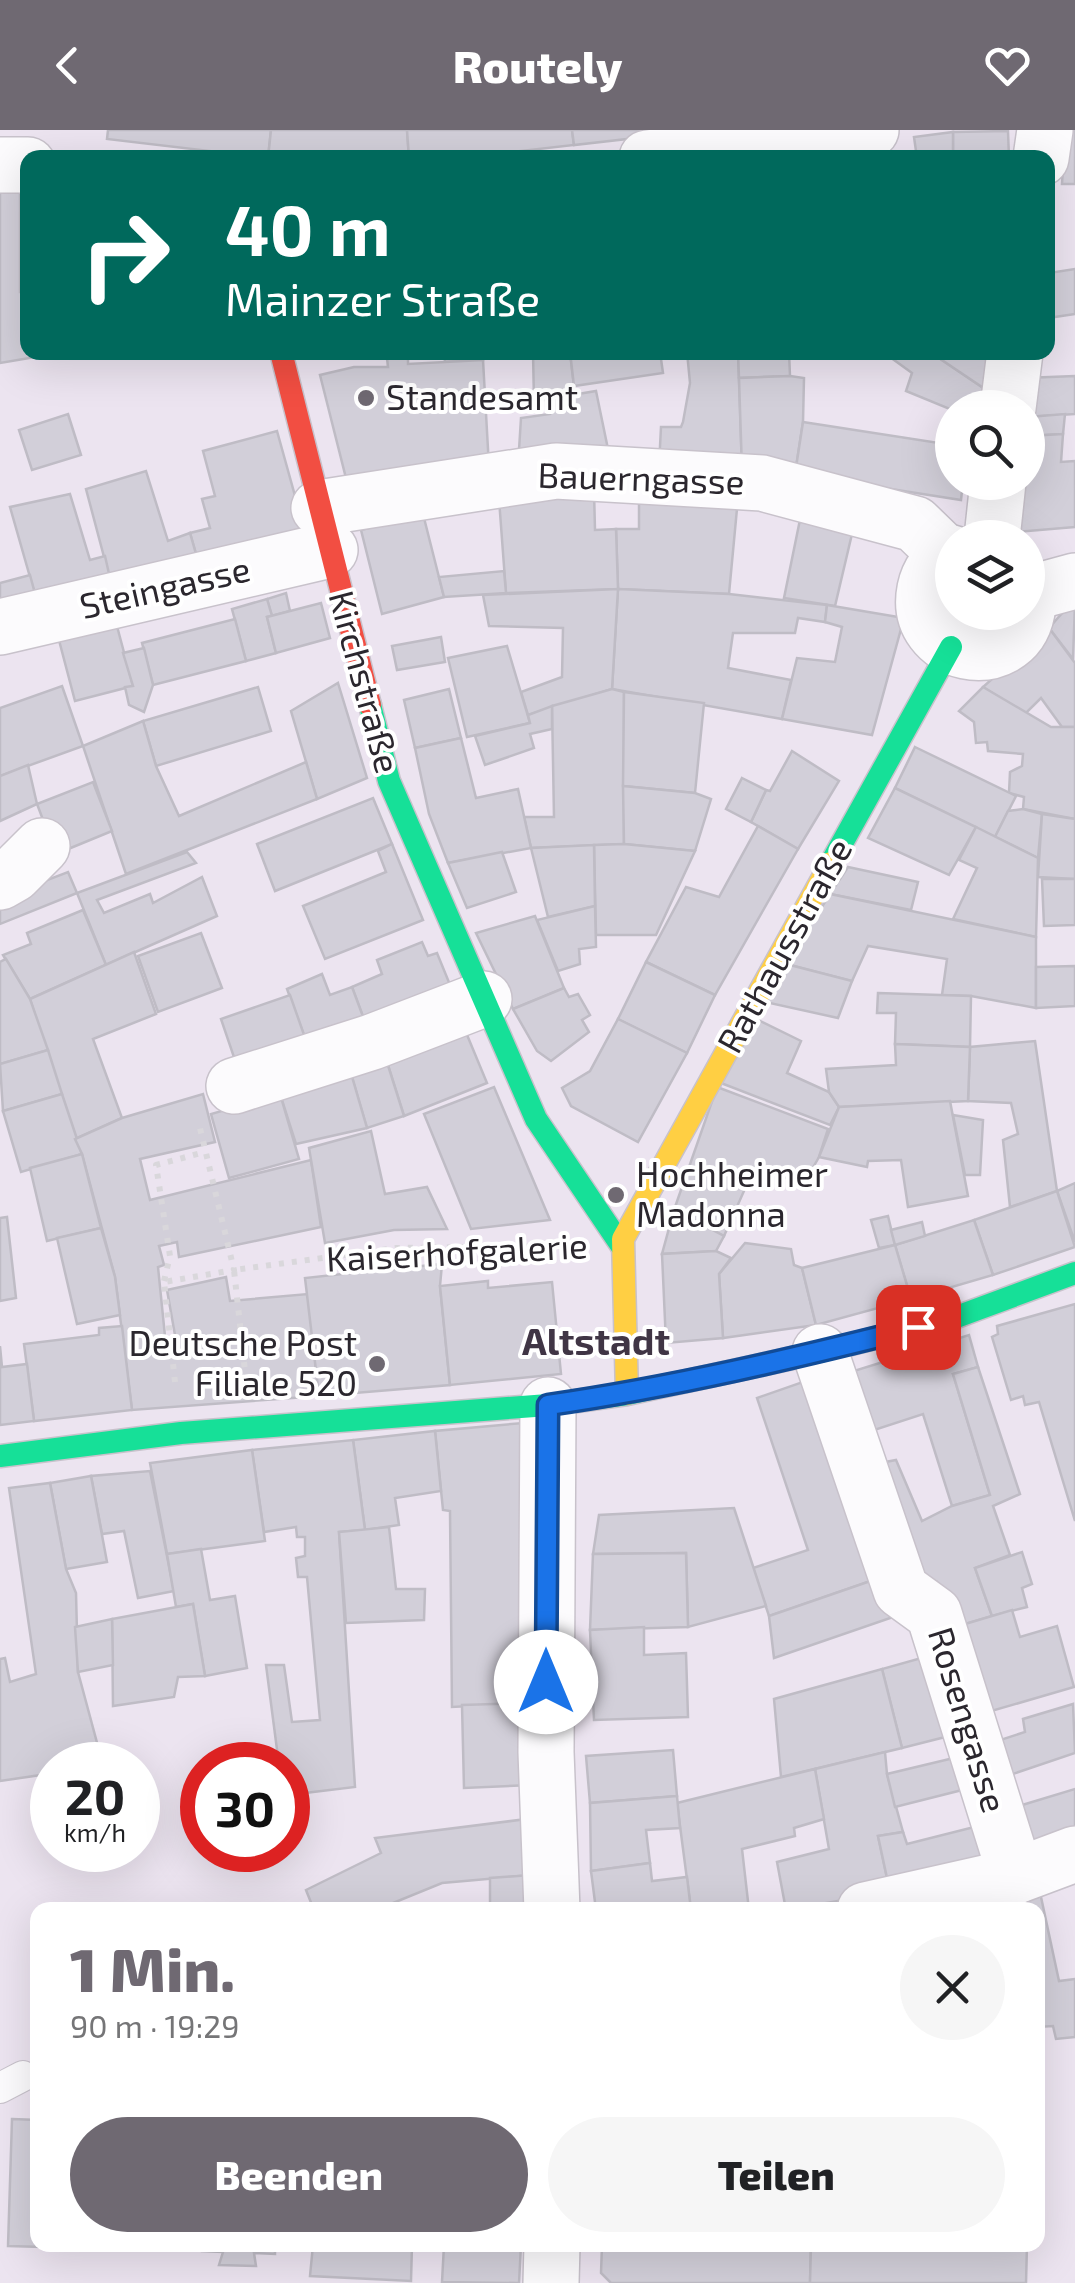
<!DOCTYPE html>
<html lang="de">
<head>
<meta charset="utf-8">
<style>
  body { margin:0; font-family:"Exo 2",sans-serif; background:#f6f6f6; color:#202124; height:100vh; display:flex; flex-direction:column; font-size:38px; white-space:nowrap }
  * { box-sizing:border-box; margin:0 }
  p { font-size:32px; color:#757577 }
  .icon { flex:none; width:55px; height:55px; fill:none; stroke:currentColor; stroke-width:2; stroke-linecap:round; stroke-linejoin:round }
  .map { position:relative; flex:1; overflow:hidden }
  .panel { position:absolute; left:30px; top:1772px; width:1015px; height:350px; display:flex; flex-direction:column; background:#fff; border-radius:20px; box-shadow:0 10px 40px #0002 }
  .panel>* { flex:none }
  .banner { position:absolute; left:20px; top:20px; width:1035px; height:210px; border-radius:20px; box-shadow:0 10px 40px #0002; background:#00695c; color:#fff; overflow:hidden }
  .fabs { position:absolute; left:935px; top:260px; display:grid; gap:20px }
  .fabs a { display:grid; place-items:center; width:110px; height:110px; border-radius:50%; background:#fff; box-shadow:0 10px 40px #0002; font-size:50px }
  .speed { position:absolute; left:30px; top:1612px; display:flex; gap:20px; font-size:50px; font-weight:700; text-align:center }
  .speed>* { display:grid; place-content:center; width:130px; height:130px; border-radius:50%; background:#fff; box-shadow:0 10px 40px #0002; line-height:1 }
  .speed small { font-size:25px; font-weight:400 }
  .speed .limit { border:15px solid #d22; background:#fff; color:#111 }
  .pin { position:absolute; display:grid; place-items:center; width:85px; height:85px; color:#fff; margin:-42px; border-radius:20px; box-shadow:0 5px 15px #0006 }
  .me { position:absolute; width:110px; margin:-55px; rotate:0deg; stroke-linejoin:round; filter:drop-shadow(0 0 8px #0008) }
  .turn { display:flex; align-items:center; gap:35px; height:210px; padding:0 40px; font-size:45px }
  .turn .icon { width:130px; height:130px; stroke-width:2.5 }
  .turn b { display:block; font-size:70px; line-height:85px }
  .round { display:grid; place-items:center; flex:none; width:105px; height:105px; border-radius:52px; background:#f6f6f6 }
  .summary { display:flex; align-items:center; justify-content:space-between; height:170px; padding:0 40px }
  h1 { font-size:60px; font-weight:800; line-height:75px; color:#6f6972 }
  .action { display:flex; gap:20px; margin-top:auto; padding:20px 40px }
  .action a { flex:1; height:115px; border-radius:60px; background:#6f6972; color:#fff; font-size:40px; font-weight:800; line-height:115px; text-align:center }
  .action a+a { background:#f6f6f6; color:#202124 }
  header { display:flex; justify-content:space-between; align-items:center; height:130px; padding:0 40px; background:#6f6972; color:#fff; font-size:45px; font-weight:800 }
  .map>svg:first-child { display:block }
  .building { fill:#d2cfd9; stroke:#bfbcc5; stroke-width:2.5 }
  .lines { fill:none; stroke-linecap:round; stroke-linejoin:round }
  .lane-casing { stroke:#c8c2cb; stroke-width:32 }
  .street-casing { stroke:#c8c2cb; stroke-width:58 }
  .fast-casing { stroke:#c8c2cb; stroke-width:25 }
  .slow-casing { stroke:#c8c2cb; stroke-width:25 }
  .jam-casing { stroke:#c8c2cb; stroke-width:25 }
  .path { stroke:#d9d7db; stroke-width:6; stroke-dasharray:5 8; stroke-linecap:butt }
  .lane { stroke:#fcfbfd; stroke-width:30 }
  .street { stroke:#fcfbfd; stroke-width:55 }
  .fast { stroke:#16e098; stroke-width:22 }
  .slow { stroke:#ffcf43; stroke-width:22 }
  .jam { stroke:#f24e42; stroke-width:22 }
  .route-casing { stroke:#114b97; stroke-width:25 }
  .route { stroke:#1a73e8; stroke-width:18 }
  .poi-dot { fill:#6f6972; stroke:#fff; stroke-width:4 }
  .labels { text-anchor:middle; stroke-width:8; stroke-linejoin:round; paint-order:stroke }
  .poi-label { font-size:35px; fill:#2b272e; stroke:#fff; text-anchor:start }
  .street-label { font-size:35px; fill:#2b272e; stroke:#fff }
  .neighbourhood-label { font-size:38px; font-weight:bold; fill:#403545; stroke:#fff }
</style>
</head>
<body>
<header><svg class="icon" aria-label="back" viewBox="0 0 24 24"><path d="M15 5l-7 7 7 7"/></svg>Routely<svg class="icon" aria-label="heart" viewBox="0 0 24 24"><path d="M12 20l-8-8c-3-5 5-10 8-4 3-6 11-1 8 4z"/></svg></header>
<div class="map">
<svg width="1075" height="2153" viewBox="0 0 1075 2153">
  <rect width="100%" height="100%" fill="#ece4f0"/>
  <g class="building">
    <path d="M108,0h163l-3,28 -161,-19z"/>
    <path d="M271,0h136l2,28h-141z"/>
    <path d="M407,0h165l2,15 -114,13h-51z"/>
    <path d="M572,0h134l-132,15z"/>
    <path d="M1065,0h10v54h-13z"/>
    <path d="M1008,1l1,27h-56v-26z"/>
    <path d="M953,2v26h-36l-3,-21z"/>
    <path d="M0,58l20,2v102h8v60l19,3 -47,8z"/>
    <path d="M1075,139v45l-27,4 1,-45z"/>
    <path d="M444,222h38l1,8 -38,2z"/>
    <path d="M533,222h37l5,43 -41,7z"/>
    <path d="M570,222h90l3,21 -89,13z"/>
    <path d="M687,222h51l4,118 -83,-4 2,-39h20l2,-5 7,-39z"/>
    <path d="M738,222h51l1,24 -51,2z"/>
    <path d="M883,222h47l55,37 -5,19h-28v2l-46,-19 6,-18z"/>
    <path d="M930,222h61l-6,37z"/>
    <path d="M408,226v8l75,-4 6,107 -141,19 -28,-111 34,-8h34l-1,-9z"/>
    <path d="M790,246l14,2 -1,44 -8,52 -53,-4 -3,-92z"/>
    <path d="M1075,246v38l-47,3 -3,-39z"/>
    <path d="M596,261l13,63 -91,12 3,-48 29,-4 -2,-15z"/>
    <path d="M68,284l13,41 -49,15 -13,-40z"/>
    <path d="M1065,284l-2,20 -35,2v-19z"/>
    <path d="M803,292l149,23v37h11l-2,18 -166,-26z"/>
    <path d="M277,301l30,108 -107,29 -10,-35 20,-5 -8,-29 13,-3 -12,-45z"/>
    <path d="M1063,304l-2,28 14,-1v66l-59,5v-50h12v-46z"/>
    <path d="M146,341l22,70 22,-8 10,35 -88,19 -26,-98z"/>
    <path d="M639,359l99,9 -9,96 -111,-5 -2,-60h23z"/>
    <path d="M594,361l1,39 21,-1 2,60 -112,4 -7,-94z"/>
    <path d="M70,364l20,66 15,-4 7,31 -74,18 -28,-98z"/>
    <path d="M803,375l53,12 -21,89 -51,-8z"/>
    <path d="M423,384l21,83 -62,17 -21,-84z"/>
    <path d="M504,441l2,22 -62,4 -5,-20z"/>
    <path d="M30,445l8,30 -38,11v-33z"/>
    <path d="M618,459l111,5 98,11 -2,17 -27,-4 -3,15h-62l-5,35 63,12 -9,39 -170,-30z"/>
    <path d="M618,459l-6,100 -84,26 -7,-23 41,-15 1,-49 -74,-2 -6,-31z"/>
    <path d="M286,463l4,18 -18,5 -5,-17z"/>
    <path d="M267,469l5,17 -5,1 9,36 -30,8 -14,-52z"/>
    <path d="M321,473l9,35 -54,15 -9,-36z"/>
    <path d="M1071,473h4l-2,56 -24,-31z"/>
    <path d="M827,475l77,13 -32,117 -90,-16 15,-61 38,4 7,-35 -17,-5z"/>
    <path d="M114,485l19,71 -58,15 -20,-76z"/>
    <path d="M235,489l11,42 -93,24 -11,-42z"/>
    <path d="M1049,498l26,35v64h-13l-21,-29 -16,16 -42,-27z"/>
    <path d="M441,507l4,25 -48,8 -5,-24z"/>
    <path d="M507,516l23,77 -63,14 -19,-79z"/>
    <path d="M144,518l9,37 -9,27 -15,-7 -4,-18 8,-1 -10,-33z"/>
    <path d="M338,553l29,95 -50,21 -26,-88z"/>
    <path d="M62,556l21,60 -83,30v-68z"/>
    <path d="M258,557l13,44 -115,35 -13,-45z"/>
    <path d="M983,557l68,40h24v92l-52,-10 1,-12 -15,-4 1,-21 12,-6 1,-12 -35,-3 -1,-9 -11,1 -2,-21 -15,-11z"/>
    <path d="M449,559l12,49 -46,10 -11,-48z"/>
    <path d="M612,559l12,3v152l-93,4 -7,-31h30l-2,-111z"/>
    <path d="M624,562l80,11 -9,90 -72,-7z"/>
    <path d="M552,576v23l-22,5 4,14 -49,17 -10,-29 55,-13 -2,-8z"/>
    <path d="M143,591l13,45 23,50 127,-54 11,37 -191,75 -43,-128z"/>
    <path d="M461,608l15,60 42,-9 13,59 -83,15 -19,-49 -14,-66z"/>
    <path d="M915,617l101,49 -21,41 -100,-49z"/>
    <path d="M792,621l47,30 -41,68 -47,-27 15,-32 4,1z"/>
    <path d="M28,635l9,39 -37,17v-45z"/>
    <path d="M742,648l24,12 -15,32 -25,-13z"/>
    <path d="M93,652l19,49 -56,23 -19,-50z"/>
    <path d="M623,656l72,7 16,6 -16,52 -71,-7z"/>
    <path d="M895,658l81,39 -27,48 -81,-37z"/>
    <path d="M373,668l19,46 -117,47 -18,-47z"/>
    <path d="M1023,679l19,5 -4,44 -43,-21 13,-26z"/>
    <path d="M1042,684l33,5v60l-37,-2z"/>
    <path d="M758,696l40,23 -83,146 -69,-33 40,-75 33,10z"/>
    <path d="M976,697l62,31 -2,79 -83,-18 24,-51 -18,-8z"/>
    <path d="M392,714l31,76 -98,39 -22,-53 83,-34 -8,-21z"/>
    <path d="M624,714l71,7 -39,84h-60l-2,-90z"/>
    <path d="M594,715l1,61 -47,11 -17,-69z"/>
    <path d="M187,722l9,11 -99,37 7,13 46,-19 3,9 49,-26 15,39 -111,49 -29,-72z"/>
    <path d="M502,722l14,40 -49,16 -19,-45z"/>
    <path d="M848,737l70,15 -7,28 -81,-16z"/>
    <path d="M68,742l9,21 -77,31v-26z"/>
    <path d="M1042,749h33v46l-31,1z"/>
    <path d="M830,764l206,43v71l-65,-12 -29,-1 5,-36 -79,-13 -16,35 -66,-17z"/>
    <path d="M595,776l1,41 -17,2 1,15 -22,7 -21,-51z"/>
    <path d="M83,780l23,55 -76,34 -27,-44 28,-11 -4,-11z"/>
    <path d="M535,786l29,72 -51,21 -37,-76z"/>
    <path d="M201,803l21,55 -64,24 -20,-56z"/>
    <path d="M422,812l6,14 9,-3 18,44 -87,33 -16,-43 30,-13 -5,-14z"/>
    <path d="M134,822l22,62 -63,25 29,79 -47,21 -45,-140z"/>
    <path d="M6,829l24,40 18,51 -48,14v-102z"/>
    <path d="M646,832l69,33 -28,58 -69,-34z"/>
    <path d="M786,834l66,17 -14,37 -73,-16z"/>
    <path d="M1075,836v40l-39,2v-41z"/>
    <path d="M322,844l8,21 22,-8 16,43 -59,19 -22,-60z"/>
    <path d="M564,858l5,9 9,-3 12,21 -8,5 7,12 -38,29 -14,-10 -24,-42z"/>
    <path d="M878,863l93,3 -1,51 -75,-3 1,-31h-19z"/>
    <path d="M290,865l19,54 -70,23 -18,-53z"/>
    <path d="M754,888l47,23 -14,32 42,19 10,15 -9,18 -109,-42z"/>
    <path d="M618,889l69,34 -49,89 -67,-36 -9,-18 28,-17z"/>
    <path d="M465,900l22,53 -83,33 -18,-57z"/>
    <path d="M1035,911l22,150 -47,16 -7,-67 15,-6 -7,-31 -43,-2 2,-54z"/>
    <path d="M895,914l75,3 -2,54 -129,6 -10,-15 -3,-23 70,-4z"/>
    <path d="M48,920l14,44 -59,17 -3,-47z"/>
    <path d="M386,929l18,57 -37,12 -17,-58z"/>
    <path d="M350,940l17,58 -71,16 -16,-50z"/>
    <path d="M494,957l56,133 -79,9 -47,-115z"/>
    <path d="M717,957l111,42 -9,28 -16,28 -48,-19 -31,70 -50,-26z"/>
    <path d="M62,964l20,60 -61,18 -18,-61z"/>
    <path d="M203,964l12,48 -75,17 10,41 161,-40 10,67 -142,30 -2,-15 -18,4 5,19 -6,2 9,89 11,-4 -11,-62 59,-13 4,24 78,-7 11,102 -187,14 -17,-133 -33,-123 -7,-15 47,-21z"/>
    <path d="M280,964l19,65 -70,19 -18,-64z"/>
    <path d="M950,971l18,95 -60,11 -7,-47 -33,1 -1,6 -48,-10 20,-50z"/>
    <path d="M953,985l30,5 -3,55h-15z"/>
    <path d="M371,1001l14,63 42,-7 20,42 -53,1 -69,13 -16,-95z"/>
    <path d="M82,1024l19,74 -54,13 -17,-73z"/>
    <path d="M1075,1053v59l-18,-51z"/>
    <path d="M1057,1061l18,56 -82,28 -19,-55z"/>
    <path d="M674,1080l50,26 -8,15 -54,3z"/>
    <path d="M888,1086l7,29 -16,3 -8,-28z"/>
    <path d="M7,1087l9,81 -16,3v-83z"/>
    <path d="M974,1090l19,55 -82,24 -16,-54z"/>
    <path d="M922,1092l3,14 -30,9 -4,-15z"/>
    <path d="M101,1098l14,49 5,38 -43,9 -20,-86z"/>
    <path d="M745,1113l46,6 3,16 8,3 14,57 -93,13 -4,-64z"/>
    <path d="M895,1115l16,54 -95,26 -14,-57z"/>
    <path d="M716,1121l15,7 -12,16 4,64 -57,5 -4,-89z"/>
    <path d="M442,1134l-2,22 10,99 -131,11 -14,-118 56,-6 -1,-4 22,-1v3z"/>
    <path d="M488,1151v7l64,-6 9,92 -111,11 -10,-99z"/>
    <path d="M1075,1174v217l-36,-119 -14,3 -2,-9 -12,4 -19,-63 6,-3 -1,-8z"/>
    <path d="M122,1196l10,84 -98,11 -10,-77 75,-9v-7z"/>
    <path d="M969,1205l9,32 -25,7 37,121 -38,11 -29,-92 -64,21 -18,-60z"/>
    <path d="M0,1216l2,21 25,-3 7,57 -34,4z"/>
    <path d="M978,1237l42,127 -27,12 17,49 -35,13 17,48 -37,11 -18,-45 -14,4 -53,-121 26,-5 26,61 30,-15 38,-11 -37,-121z"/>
    <path d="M817,1247l68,199 -116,40 -16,-48 55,-18 -51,-152z"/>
    <path d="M523,1293l5,280 -76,4 -2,-196 -7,-1 -8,-79z"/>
    <path d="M435,1301l6,60 -46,7 4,27 -34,5 -12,-90z"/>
    <path d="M353,1310l12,90 -26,2 16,255 -67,8v-30h-9l-13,-100h18l8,57 28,-2 -13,-143h-9l-2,-19 9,-2v-19h-8l-1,-10 -32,5 -12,-82z"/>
    <path d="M252,1320l13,91 -98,13 -17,-91z"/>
    <path d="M150,1341l24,120 -36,7 -14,-67 -22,3 -11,-58z"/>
    <path d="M91,1346l16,86 -41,7 -16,-86z"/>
    <path d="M50,1353l16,86 10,24 2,79 25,93h-51v58l-11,-48 -41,6v-122l5,-1 5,24 26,-8 -27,-186z"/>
    <path d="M734,1378l32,98 -78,21 -2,-74 -93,1 6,-39z"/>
    <path d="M389,1397l7,62h29l-1,31 -78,3 -7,-91z"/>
    <path d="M201,1419l9,51 25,-4 12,72 -42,8 -12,-72 -17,3 -9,-53z"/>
    <path d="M1022,1422l10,32 -10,4 5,19 -35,9 -17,-48z"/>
    <path d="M686,1423l2,74 -98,3 3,-76z"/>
    <path d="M885,1446l14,39 -125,43 -5,-42z"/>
    <path d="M193,1474l12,72 -27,1 -4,20 -61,9 -1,-87z"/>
    <path d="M1012,1480l8,27 37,-11 17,61 -93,27 -26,-87z"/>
    <path d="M112,1489l1,46 -35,7 -3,-45z"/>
    <path d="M644,1497v28l42,-2 2,64 -94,3 -4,-90z"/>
    <path d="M932,1525l21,80 -51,13 -20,-79z"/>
    <path d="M882,1539l20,79 -121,29 -7,-78z"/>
    <path d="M528,1573l2,82 -66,3 -2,-83z"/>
    <path d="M1073,1574l2,49 -77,26 -10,-35 37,-12 -2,-13z"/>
    <path d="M673,1620l4,46 -87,7 -4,-47z"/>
    <path d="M885,1622l2,22 16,58 -25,4 12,56 -104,18 -9,-48 52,-13 -14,-80z"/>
    <path d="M962,1626l8,32 -75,19 -8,-33z"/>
    <path d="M815,1639l9,50 -30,9 1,8 -53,13 7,61h-58l-14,-107z"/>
    <path d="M1075,1659v49l-52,16 -14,-45z"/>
    <path d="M677,1666l3,32 -34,2 4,33 -59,8 -1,-68z"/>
    <path d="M527,1689l4,56 -89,8 -66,27h-62l-8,-20 75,-37 -6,-15z"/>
    <path d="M982,1695l10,42 -102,25 -12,-56 25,-4 4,12z"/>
    <path d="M650,1733l2,18 35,-4 4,33h-95l-5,-39z"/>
    <path d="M531,1745l1,35h-89v-4l47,-2v-26z"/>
    <path d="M1038,1753l21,98 16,-2v58l-19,2 -3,-13 -15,1v-117h-51z"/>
    <path d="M12,1989l26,1v125h116l-1,5 -145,-4z"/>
    <path d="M202,2115h73v9l-21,-1 2,13 -37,-1 4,-13 -21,-1z"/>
    <path d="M313,2115h99l-1,36 -101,-5z"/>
    <path d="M444,2115h77l-2,38 -77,-1z"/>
    <path d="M602,2115h209l-1,38h-199l-10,-10z"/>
    <path d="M811,2115h216l-1,38h-216z"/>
  </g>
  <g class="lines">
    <g class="lane-casing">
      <path id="lane" d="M0,1958l23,-12"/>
    </g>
    <g class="street-casing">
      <g id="street">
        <path d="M647,28l224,-28"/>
        <path d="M1041,28l4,-28"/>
        <path d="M0,35h28"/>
        <path d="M1008,278l7,-56"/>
        <path d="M319,378l237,-37 206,12 153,41 32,31"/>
        <path d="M992,408l6,-56"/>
        <path d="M952,423c-14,6 -24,21 -27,36 -14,69 89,89 102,23"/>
        <path d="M1031,463l44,-12"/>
        <path d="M0,497l330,-77"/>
        <path d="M0,752l14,-8 28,-28"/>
        <path d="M234,956l138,-44 112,-43"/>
        <path d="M820,1222l81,238 33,24 82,262"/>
        <path d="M548,1275l-2,347 6,158"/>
        <path d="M865,1780l151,-34 59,-22"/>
        <path d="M551,2153l1,-38"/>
      </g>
    </g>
    <g class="fast-casing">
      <g id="fast">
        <path d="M370,575l19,76 147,338 85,126"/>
        <path d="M831,733l120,-216"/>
        <path d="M0,1326l181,-23 367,-28 79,-11 193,-42 131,-33 124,-46"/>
      </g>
    </g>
    <g class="slow-casing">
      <path id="slow" d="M627,1264l-4,-155 208,-376"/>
    </g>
    <g class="jam-casing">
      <path id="jam" d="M281,222l89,353"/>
    </g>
    <g class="path">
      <path d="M164,1151l6,-25 -14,-91 49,-13"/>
      <path d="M246,1250l-12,-110 162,-22 164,-2"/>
      <path d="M175,1252l-11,-100 70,-12 -35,-146"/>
    </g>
    <use href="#lane" class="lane"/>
    <use href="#street" class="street"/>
    <use href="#fast" class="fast"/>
    <use href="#slow" class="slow"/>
    <use href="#jam" class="jam"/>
  </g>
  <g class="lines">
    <g class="route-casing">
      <path id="route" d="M546,1552l2,-277c125,-18 248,-47 370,-78"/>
    </g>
    <use href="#route" class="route"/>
  </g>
  <g class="poi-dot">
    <circle cx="366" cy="268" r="10"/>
    <circle cx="616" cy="1065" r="10"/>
    <circle cx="377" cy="1234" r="10"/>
  </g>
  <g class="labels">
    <g class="poi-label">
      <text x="386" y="280">Standesamt</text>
      <text x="636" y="1057">Hochheimer<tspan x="636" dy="40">Madonna</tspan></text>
      <text x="357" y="1226" text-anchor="end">Deutsche Post<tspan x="357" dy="40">Filiale 520</tspan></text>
    </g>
    <g class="street-label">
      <text transform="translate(641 349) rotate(2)" y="12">Bauerngasse</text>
      <text transform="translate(165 458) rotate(-13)" y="12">Steingasse</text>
      <text transform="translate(364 552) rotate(75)" y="12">Kirchstraße</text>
      <text transform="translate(785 816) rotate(-61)" y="12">Rathausstraße</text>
      <text transform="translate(457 1123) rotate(-3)" y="12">Kaiserhofgalerie</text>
      <text transform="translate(967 1590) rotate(73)" y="12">Rosengasse</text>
    </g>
    <g class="neighbourhood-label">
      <text x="596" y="1225">Altstadt</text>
    </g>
  </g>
</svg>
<div class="fabs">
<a><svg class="icon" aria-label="search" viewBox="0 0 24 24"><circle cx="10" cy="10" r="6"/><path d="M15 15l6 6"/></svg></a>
<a><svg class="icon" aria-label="layers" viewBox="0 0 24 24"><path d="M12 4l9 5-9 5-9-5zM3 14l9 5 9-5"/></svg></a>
</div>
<div class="speed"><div>20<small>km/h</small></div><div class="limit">30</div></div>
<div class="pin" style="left:918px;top:1197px;background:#d93025"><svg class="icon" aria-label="arrive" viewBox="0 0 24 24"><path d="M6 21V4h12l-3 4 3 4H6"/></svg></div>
<svg class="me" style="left:546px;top:1552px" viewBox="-20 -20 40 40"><circle r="19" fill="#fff"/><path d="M0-13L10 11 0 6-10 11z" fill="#1a73e8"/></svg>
<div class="banner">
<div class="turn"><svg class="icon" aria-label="right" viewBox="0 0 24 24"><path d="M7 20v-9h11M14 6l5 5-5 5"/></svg><div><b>40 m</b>Mainzer Straße</div></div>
</div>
<section class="panel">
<div class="summary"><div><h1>1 Min.</h1><p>90 m · 19:29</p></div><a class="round"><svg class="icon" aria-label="close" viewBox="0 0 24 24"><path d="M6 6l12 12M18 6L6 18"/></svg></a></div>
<div class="action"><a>Beenden</a><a>Teilen</a></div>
</section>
</div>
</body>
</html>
